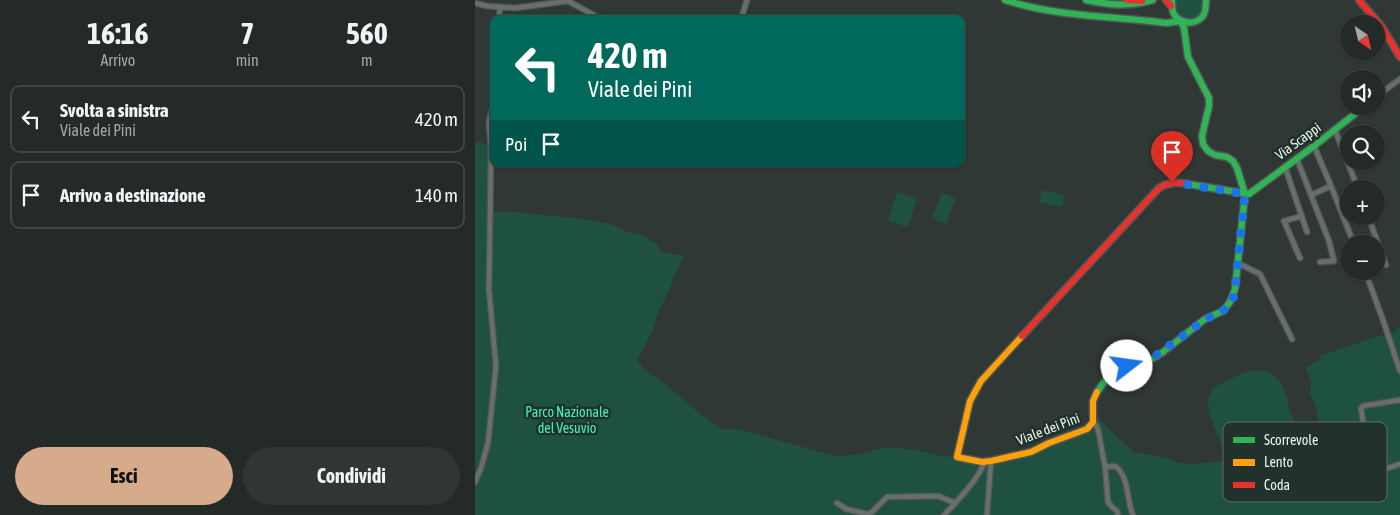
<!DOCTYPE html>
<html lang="it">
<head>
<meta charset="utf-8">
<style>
  body { margin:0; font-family:"Asap Condensed",sans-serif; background:#303634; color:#f1f3f6; height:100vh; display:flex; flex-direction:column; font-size:19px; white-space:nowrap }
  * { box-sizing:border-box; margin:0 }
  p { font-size:16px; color:#a3a7a8 }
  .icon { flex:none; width:28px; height:28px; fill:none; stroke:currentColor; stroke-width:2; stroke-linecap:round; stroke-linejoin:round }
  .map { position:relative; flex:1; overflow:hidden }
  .sheet { display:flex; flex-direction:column; background:#242a28; width:475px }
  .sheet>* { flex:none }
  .guide { position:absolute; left:15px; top:15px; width:475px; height:152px; border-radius:10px; box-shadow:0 1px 4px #0004,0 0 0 1px #414645; background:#00695c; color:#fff; overflow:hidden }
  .needle { width:32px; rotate:145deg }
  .tools { position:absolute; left:865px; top:15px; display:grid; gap:10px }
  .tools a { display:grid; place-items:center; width:45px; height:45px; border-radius:50%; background:#242a28; box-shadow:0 1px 4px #0004,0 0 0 1px #414645; font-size:25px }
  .pin { position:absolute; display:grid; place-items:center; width:42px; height:42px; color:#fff; margin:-51px -21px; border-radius:50% 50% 50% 0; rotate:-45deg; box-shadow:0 0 5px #0007 }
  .pin .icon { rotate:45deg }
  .me { position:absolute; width:55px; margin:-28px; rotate:75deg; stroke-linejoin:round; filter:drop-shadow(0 0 4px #0008) }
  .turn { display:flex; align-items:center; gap:18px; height:105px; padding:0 15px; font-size:22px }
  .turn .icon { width:65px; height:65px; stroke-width:2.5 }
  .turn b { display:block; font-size:35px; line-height:42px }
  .then { display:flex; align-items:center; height:48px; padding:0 15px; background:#0003; gap:10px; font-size:19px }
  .eta { display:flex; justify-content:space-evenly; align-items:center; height:85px; text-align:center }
  .eta b { font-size:30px; font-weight:700; line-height:35px }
  .action { display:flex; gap:10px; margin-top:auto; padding:10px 15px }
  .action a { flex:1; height:58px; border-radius:30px; background:#d6ab8b; color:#111; font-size:20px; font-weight:700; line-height:58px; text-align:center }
  .action a+a { background:#303634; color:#f1f3f6 }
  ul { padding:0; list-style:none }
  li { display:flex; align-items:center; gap:15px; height:68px; margin:0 10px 8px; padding:0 5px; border:2px solid #414645; border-radius:10px }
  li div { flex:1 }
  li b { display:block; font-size:19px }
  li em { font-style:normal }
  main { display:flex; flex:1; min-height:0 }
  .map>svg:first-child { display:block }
  .green { fill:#1f5141 }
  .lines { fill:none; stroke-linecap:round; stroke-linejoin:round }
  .street-casing { stroke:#4f5653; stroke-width:7 }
  .fast-casing { stroke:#4f5653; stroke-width:9 }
  .slow-casing { stroke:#4f5653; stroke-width:9 }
  .jam-casing { stroke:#4f5653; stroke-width:9 }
  .street { stroke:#696e6c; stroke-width:4.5 }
  .fast { stroke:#30b455; stroke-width:6 }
  .slow { stroke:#ff9f0a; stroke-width:6 }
  .jam { stroke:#e5322d; stroke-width:6 }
  .route { stroke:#1a73e8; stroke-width:9; stroke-dasharray:0 16.2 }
  .labels { text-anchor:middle; stroke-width:5; stroke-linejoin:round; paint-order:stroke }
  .street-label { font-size:14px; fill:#ebf4f0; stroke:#22312b }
  .park-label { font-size:14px; fill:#3ef2be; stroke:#22312b }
  .key { fill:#22312b; stroke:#5e6c66; stroke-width:1 }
  .key-label { font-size:14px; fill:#ebf4f0 }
</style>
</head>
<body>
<main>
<section class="sheet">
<div class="eta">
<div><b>16:16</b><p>Arrivo</p></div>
<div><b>7</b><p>min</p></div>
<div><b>560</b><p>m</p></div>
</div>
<ul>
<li><svg class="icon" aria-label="left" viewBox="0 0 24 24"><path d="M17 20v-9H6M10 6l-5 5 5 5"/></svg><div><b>Svolta a sinistra</b><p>Viale dei Pini</p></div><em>420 m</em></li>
<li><svg class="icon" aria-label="arrive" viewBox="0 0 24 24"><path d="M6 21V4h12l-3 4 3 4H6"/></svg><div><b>Arrivo a destinazione</b></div><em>140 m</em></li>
</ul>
<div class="action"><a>Esci</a><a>Condividi</a></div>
</section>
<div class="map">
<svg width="925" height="515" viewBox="0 0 925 515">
  <rect width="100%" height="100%" fill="#303835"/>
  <g class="green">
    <path d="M700,0h28c3,24 -31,27 -28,0z"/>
    <path d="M0,142l17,3 -1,67h21l72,7 30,6 10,6 20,5 14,9 3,7 23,4 -11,22 -2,8 -14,29 -5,17 -15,28 8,10 20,14 33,28 24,17h16l82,23 18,4 16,-1 32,-8 31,3 29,7 16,-3 16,4 17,-1 38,-9 20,-11 35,-13 10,-6 16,16 20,18 36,7 9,4 14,1 33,-3c-2,-20 -22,-45 -17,-65 3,-9 13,-13 20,-16 16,-9 35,-16 49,-1 6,6 9,20 11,28 1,6 5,12 6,18 1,4 0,10 -1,15l18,1 3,-3 4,-12 -2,-16 -7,-17 1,-11 -5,-14 15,-10 -1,-2 59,-20 11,-1 10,-8v188h-925z"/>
    <path d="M567,190l22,5 -2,12 -23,-5z"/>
    <path d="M422,192l20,6 -9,29 -20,-6z"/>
    <path d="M467,193l14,5 -10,26 -14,-6z"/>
  </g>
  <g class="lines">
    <g class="street-casing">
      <g id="street">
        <path d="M0,3l12,3 28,2 53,-7 33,18"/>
        <path d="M24,19l1,-12"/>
        <path d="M266,19l6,-19"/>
        <path d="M901,97l24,-18"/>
        <path d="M860,130l23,59"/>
        <path d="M839,146l17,40"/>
        <path d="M822,159l14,36"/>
        <path d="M810,167l22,65"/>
        <path d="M893,216l18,49"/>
        <path d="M825,258l-16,-37 18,-5"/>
        <path d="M845,262l14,-1 -5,-20 -18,-46 20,-9 23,58"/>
        <path d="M763,263l22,11 32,65"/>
        <path d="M890,271l18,49 17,51"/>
        <path d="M617,423l4,2 2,4 7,38 3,35 4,5 5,4 1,4"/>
        <path d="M630,467l10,-1c15,11 11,34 18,49"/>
        <path d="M910,469l15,-5"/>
        <path d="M0,482l6,-14 7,-25 8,-77 -7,-76 2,-141 -2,-27 5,-21"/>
        <path d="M857,491l48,3 -1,-19 -11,-23 -7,-43 2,-3 37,-6"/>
        <path d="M362,503l9,6 21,5 5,-2 15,-15 51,-1 17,7"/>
        <path d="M469,515c16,-17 31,-32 41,-53"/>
        <path d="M512,515l4,-54"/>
      </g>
    </g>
    <g class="fast-casing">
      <g id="fast">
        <path d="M530,0c52,17 107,16 161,23l15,-2 3,7 4,29 21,41v8l-7,30 1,8 5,7 7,4 12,2 6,4 4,7 8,26 -10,95 -5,13 -7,9 -18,8 -42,33 -14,9 -22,5 -11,5 -11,10 -8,11"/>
        <path d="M611,0c23,5 44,7 67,0"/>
        <path d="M697,0c0,4 0,8 1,12 5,12 22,14 30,4 3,-5 3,-10 3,-16"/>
        <path d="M712,184l62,10 65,-48 51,-40"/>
      </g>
    </g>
    <g class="slow-casing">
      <path id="slow" d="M547,336l-41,45 -11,20 -13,56 25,5 9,-1 40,-9 18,-9 38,-14 6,-7v-21l4,-9"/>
    </g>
    <g class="jam-casing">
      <g id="jam">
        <path d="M652,0l15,1"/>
        <path d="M691,0l5,6"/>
        <path d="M884,0l23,27 18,30"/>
        <path d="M547,336l137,-148c10,-6 17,-6 28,-4"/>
      </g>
    </g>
    <use href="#street" class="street"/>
    <use href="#fast" class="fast"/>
    <use href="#slow" class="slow"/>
    <use href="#jam" class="jam"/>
  </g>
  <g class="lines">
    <path class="route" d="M652,366l21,-5 58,-42 16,-7 11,-12 2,-11 10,-95 -73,-12"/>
  </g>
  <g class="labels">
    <g class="street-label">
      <text transform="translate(823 141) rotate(-36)" y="5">Via Scappi</text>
      <text transform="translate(573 429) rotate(-21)" y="5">Viale dei Pini</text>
    </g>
    <g class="park-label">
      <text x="92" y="417">Parco Nazionale<tspan x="92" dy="16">del Vesuvio</tspan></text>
    </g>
  </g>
  <rect x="748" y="422" width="164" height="80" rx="8" class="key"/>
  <rect x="758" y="437" width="22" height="6" fill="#30b455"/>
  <rect x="758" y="459" width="22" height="7" fill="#ff9f0a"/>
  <rect x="758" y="482" width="22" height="6" fill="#e5322d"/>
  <g class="key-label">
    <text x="789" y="445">Scorrevole</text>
    <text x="789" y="467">Lento</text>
    <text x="789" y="490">Coda</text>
  </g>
</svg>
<div class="tools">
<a><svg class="needle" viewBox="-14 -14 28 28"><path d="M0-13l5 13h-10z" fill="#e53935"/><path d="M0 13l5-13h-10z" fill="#a3a7a8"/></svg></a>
<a><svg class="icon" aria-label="sound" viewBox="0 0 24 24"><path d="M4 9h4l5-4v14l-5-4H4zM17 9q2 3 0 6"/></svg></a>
<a><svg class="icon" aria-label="search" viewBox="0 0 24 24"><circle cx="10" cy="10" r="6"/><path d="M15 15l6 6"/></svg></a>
<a>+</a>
<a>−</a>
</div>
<div class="pin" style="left:697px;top:182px;background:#d93025"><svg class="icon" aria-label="arrive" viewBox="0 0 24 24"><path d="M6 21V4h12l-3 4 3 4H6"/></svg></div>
<svg class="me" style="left:652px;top:366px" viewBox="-20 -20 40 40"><circle r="19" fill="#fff"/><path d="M0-13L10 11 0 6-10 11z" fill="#1a73e8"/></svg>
<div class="guide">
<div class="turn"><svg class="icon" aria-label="left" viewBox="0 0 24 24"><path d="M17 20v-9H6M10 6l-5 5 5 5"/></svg><div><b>420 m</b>Viale dei Pini</div></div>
<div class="then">Poi<svg class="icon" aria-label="arrive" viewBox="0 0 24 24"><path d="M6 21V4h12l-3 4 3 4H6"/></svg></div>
</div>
</div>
</main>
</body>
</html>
